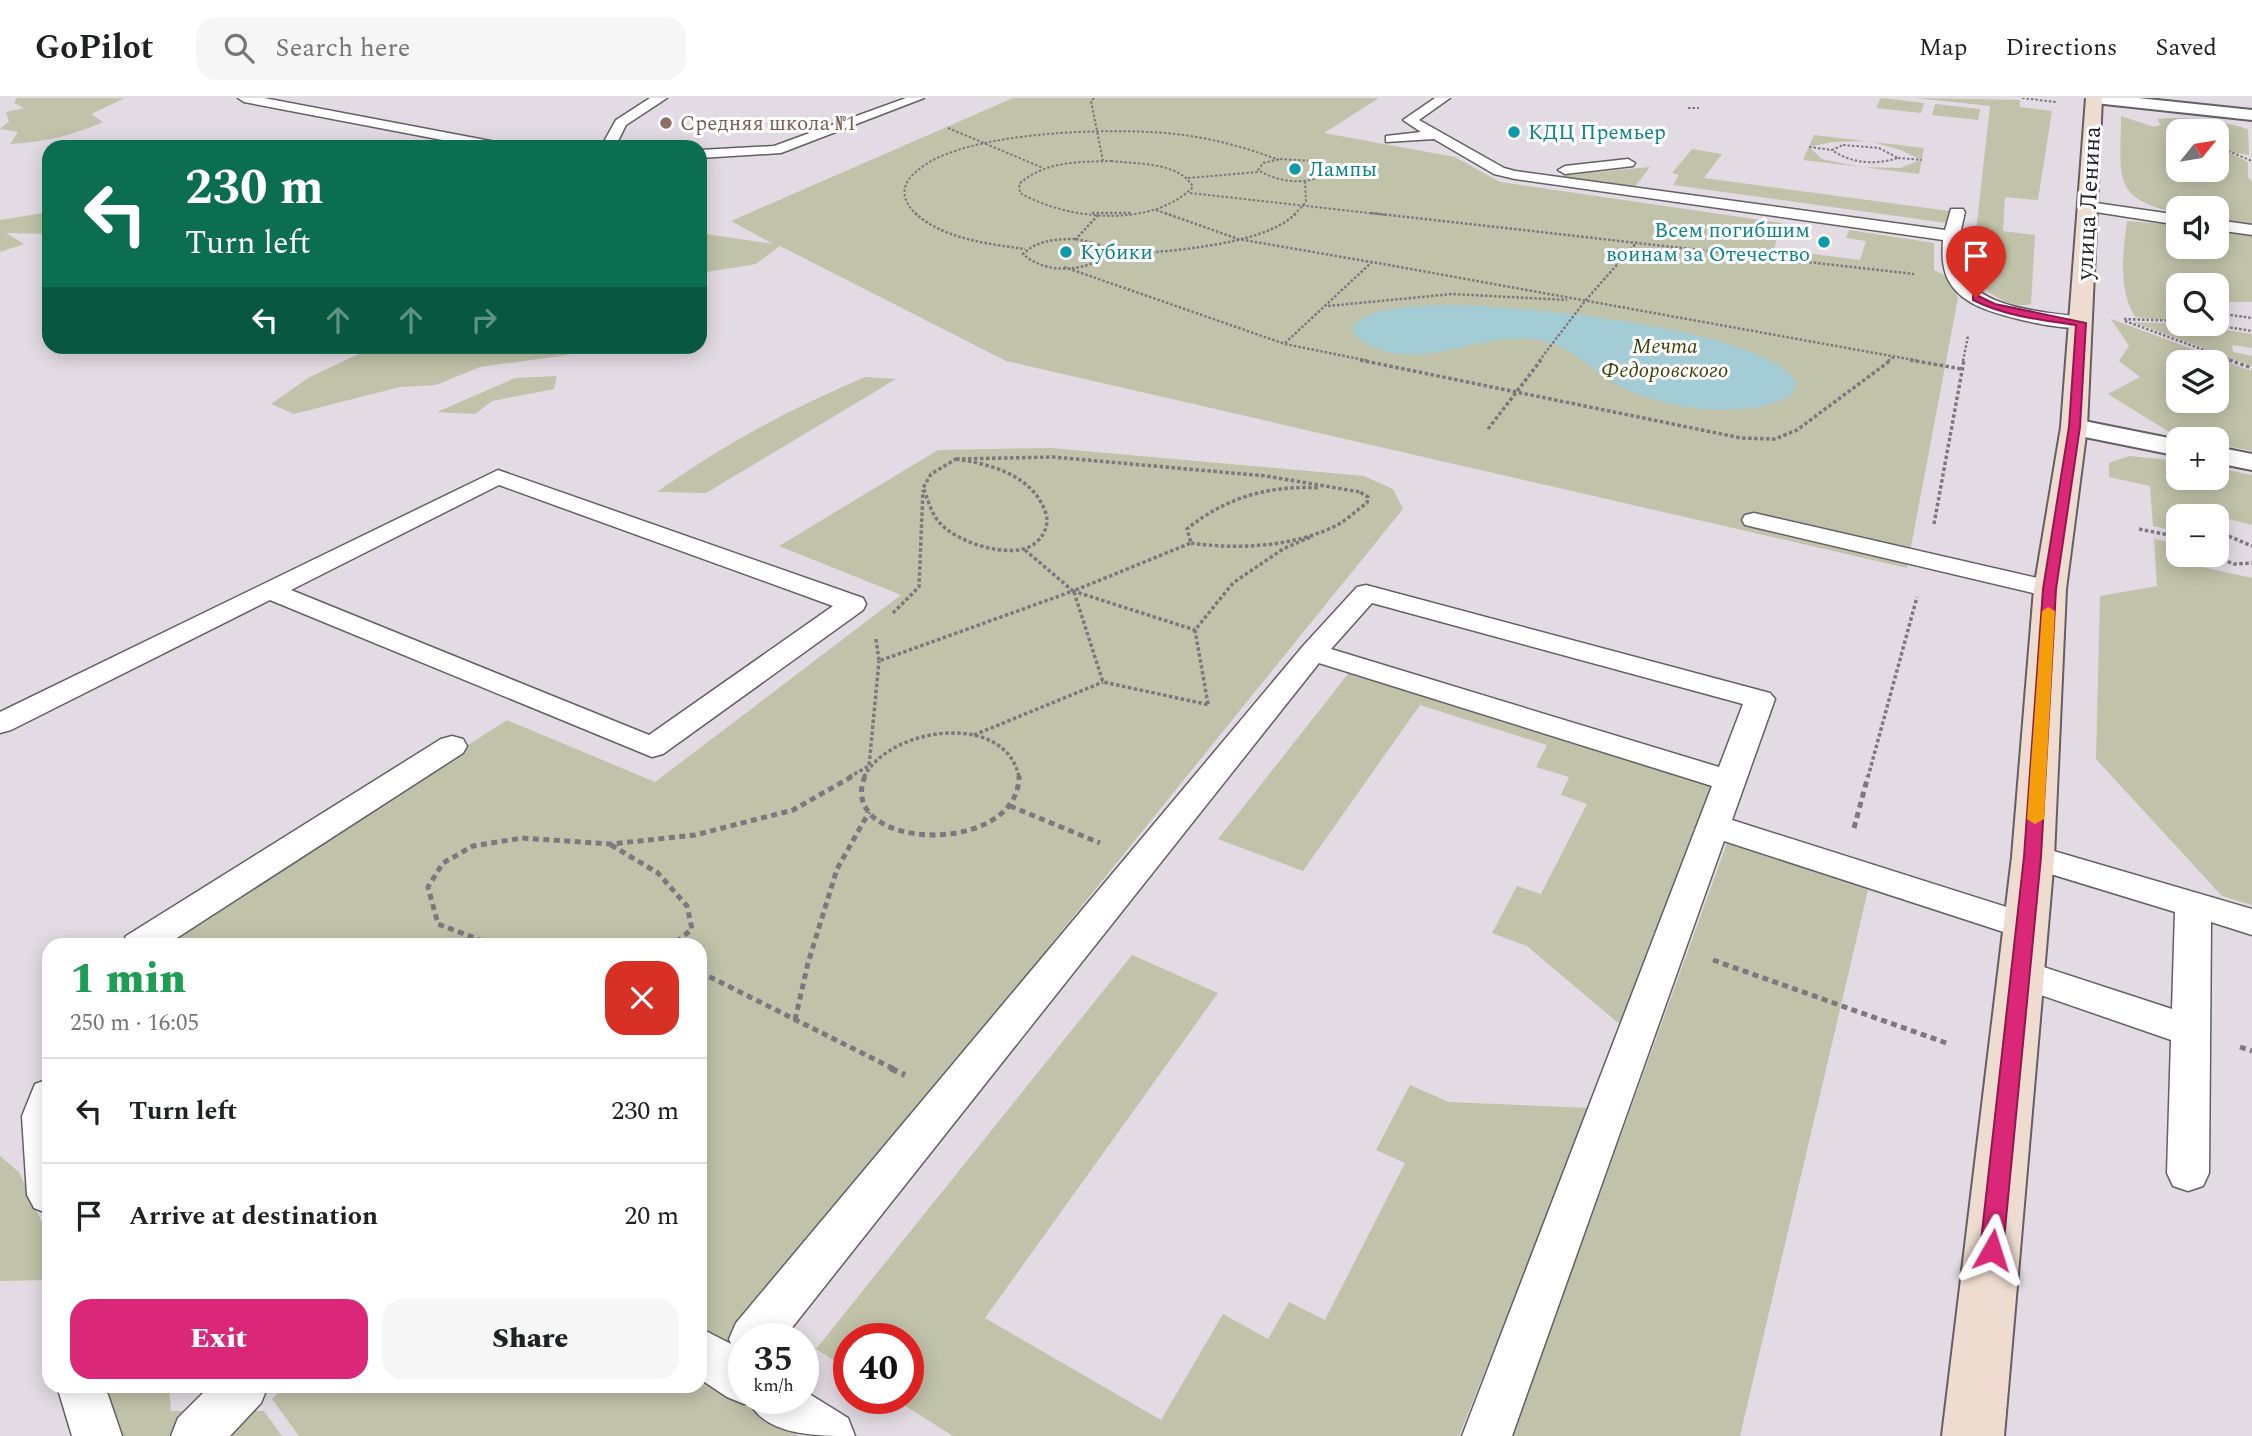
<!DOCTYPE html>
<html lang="en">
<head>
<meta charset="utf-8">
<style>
  body { margin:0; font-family:Spectral,serif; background:#f6f6f6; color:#202124; height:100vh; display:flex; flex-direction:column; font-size:26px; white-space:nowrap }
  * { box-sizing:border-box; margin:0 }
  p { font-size:23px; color:#757577 }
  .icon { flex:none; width:38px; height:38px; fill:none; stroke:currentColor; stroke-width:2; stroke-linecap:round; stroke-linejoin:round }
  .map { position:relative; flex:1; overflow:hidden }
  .sheet { position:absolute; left:42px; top:840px; width:665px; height:455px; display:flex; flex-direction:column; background:#fff; border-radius:21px; box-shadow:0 4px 18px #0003 }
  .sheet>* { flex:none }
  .hud { position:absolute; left:42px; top:42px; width:665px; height:214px; border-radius:21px; box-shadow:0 4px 18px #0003; background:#0b6e4f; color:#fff; overflow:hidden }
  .needle { width:46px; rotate:60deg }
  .fabs { position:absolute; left:2166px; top:21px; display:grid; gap:14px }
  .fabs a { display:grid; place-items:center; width:63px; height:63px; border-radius:14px; background:#fff; box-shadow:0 4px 18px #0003; font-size:35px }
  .speed { position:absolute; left:728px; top:1225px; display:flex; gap:14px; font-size:35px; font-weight:700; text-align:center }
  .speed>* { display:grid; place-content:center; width:91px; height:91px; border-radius:50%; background:#fff; box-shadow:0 4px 18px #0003; line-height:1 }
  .speed small { font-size:18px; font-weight:400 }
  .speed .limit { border:10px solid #d22; background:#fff; color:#111 }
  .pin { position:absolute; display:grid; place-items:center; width:60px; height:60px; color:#fff; margin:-72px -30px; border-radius:50% 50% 50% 0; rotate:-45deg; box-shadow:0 0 7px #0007 }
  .pin .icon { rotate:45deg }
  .me { position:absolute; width:77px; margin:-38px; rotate:6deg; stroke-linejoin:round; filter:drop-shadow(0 0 5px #0008) }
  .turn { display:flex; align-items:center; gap:24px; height:147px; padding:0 28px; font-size:32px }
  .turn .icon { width:91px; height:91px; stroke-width:2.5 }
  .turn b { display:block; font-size:49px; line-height:60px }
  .lanes { display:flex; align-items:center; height:66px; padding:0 28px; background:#0003; justify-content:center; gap:35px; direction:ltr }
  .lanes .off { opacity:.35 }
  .round { display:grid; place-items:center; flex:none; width:74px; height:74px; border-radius:21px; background:#f6f6f6 }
  .overview { display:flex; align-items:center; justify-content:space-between; height:119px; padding:0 28px }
  h1 { font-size:42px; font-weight:800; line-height:52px; color:#1e9e55 }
  .primary-button { display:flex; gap:14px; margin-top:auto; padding:14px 28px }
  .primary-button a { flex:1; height:80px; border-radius:21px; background:#db2777; color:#fff; font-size:28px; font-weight:800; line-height:80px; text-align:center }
  .primary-button a+a { background:#f6f6f6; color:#202124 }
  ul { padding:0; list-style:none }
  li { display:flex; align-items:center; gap:21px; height:105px; padding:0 28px; border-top:2px solid #e0e0e0 }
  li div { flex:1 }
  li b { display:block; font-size:26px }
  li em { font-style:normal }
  header { display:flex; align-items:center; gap:42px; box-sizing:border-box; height:98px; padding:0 35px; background:#fff; border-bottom:2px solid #e0e0e0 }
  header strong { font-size:33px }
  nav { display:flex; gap:38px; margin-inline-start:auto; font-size:24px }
  .search { width:490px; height:63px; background:#f6f6f6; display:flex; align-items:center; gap:18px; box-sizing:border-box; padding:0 24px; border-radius:21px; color:#757577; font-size:26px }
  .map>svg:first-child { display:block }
  .green { fill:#c0c2a9; fill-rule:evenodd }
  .water { fill:#a4ccd4 }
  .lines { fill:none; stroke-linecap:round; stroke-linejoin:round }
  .lane-casing { stroke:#655e65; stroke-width:3 }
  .street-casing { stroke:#655e65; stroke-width:4 }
  .secondary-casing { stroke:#655e65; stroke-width:4 }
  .path-far4 { stroke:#7d787d; stroke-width:2; stroke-dasharray:2.5 2; stroke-linecap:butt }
  .path-far3 { stroke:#7d787d; stroke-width:2.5; stroke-dasharray:2.5 2; stroke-linecap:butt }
  .path-far2 { stroke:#7d787d; stroke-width:3.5; stroke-dasharray:3.5 2.5; stroke-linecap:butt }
  .path-far1 { stroke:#7d787d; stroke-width:5; stroke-dasharray:6 4.5; stroke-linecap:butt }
  .path { stroke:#7d787d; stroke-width:6; stroke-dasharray:8 5; stroke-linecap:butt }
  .lane { fill:#fff; fill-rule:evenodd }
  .street { fill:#fff; fill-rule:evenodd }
  .secondary { fill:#eddccf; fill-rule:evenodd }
  .route { fill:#db2777; stroke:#8e194d; stroke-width:2 }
  .slow { fill:#f59e0b }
  .education-dot { fill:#8d6e63; stroke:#fff; stroke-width:2.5 }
  .culture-dot { fill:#0f9aa8; stroke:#fff; stroke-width:2.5 }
  .labels { text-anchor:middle; stroke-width:6; stroke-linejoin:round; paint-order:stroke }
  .far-education-label { font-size:21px; fill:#785e54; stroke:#fff; text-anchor:start }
  .far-culture-label { font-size:21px; fill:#0d838f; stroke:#fff; text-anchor:start }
  .far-park-label { font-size:21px; font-style:italic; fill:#3f410a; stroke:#fff }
  .street-label { font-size:24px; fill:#252225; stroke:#fff }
</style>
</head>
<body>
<header>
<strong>GoPilot</strong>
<div class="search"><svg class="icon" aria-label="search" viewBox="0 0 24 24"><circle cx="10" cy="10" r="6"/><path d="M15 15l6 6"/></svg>Search here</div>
<nav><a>Map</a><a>Directions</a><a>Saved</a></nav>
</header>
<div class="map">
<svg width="2252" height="1338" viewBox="0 0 2252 1338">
  <rect width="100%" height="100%" fill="#e3dbe3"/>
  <g class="green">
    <path d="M17,0h108l-34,16 12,8c-32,14 -58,20 -93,22l8,-12 -18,-3 9,-8 -3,-9 18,-4 -10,-5z"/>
    <path d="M1013,0h366l-55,35 131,24 45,25 282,41 -8,26 86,11 6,-19 -20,-3 3,-8 85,13v27l18,9 6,19 -51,270 -901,-207 -226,-115 -24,18 -56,9v-40l73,11 -42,-23z"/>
    <path d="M1881,0l43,5 -3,10 -45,-5z"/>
    <path d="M1916,0l104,2v7l32,4 -14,89 -33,-3 -2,34 32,4 -4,69c-23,6 -45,-13 -60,-28l19,-170z"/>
    <path d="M1935,6l45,5 -2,11 -46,-5z"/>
    <path d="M2121,18l33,11 7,-2 -4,-6c31,-3 61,1 91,10l1,26 -21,-3 20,10v15l4,5v42l-35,-4v-12h-38v5c-69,-13 -58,-38 -58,-97zM2179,33h38v39h-38z"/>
    <path d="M1814,37l110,13 -5,26 -116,-14zM1869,43l32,9 20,10 -21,8 -40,-1 -38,-8 -13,-12 23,-5z"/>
    <path d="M1692,51l30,5 -18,24 253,34 -3,12 -281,-39 6,-10 -7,-2z"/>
    <path d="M1650,69l-17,22 -85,-12z"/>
    <path d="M49,114v22l-43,-1 18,11 -24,8v-32z"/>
    <path d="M2127,123l52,4v22h38v-17l35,5v67h-32l-3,8v-25h-38v32l-15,3 -29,-3c-17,-28 -12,-65 -8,-96z"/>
    <path d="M2111,221l141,52v80l-35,-7v-5h-24l-19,-4 -66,-41 32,-17 -21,-16 10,-15zM2179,264h38v39h-38z"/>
    <path d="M2133,224l53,2 66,10v14l-20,-3 1,7 19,4v10z"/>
    <path d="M375,248h199v1l-7,8 -87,12 -44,18 -36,2 -106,27 -23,-10 37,-26z"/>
    <path d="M557,278l-3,13 -62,12 -17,13 -38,-2 78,-34z"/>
    <path d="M865,279l31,2 -190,114 -49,-1c65,-47 135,-84 208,-115z"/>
    <path d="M1051,350l313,28 29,13 10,20 -675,834 -28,-17v-381h-544l351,-225 148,62 246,-187 -122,-49 159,-96z"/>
    <path d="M2129,358l50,5v17h38v-10l35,7v50l-35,-9h-38v16l-26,-6 -3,-40 -41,-9v-14z"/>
    <path d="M2154,441l25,5v11h22l1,12 50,11v327l-30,-9 -126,-137 4,-163 57,-10z"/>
    <path d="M1352,571l367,114 -95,245 -97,-82 -35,-13 25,-47 24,8 46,-90 -26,-9 8,-18 -33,-10 11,-22 -127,-40 -117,166 -85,-32z"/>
    <path d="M1727,745l141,47 -128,546h-228z"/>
    <path d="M1132,857l86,38 -233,325 176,102 62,-106 45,25 21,-37 36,18 80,-157 -29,-13 34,-65 39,17 141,6 -131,328h-506l-60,-38h15v-59h-59v31l-33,-21z"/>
    <path d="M0,1058l19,16 30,66v42l-49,1z"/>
    <path d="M700,1273l99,65h-500l-27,-37 13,-13h415z"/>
    <path d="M51,1288h118l2,25h93l18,25h-175z"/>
  </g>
  <path class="water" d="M1442,207c63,-1 326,22 354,78l-4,11c-42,27 -121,16 -166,-5 -33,-15 -49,-42 -87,-49 -63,-11 -130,43 -186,-7v-7c21,-21 61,-19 89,-21z"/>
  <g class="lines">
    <g class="lane-casing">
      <g id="lane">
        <path d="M238,0h26l237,45 7,4h-29l-235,-45z"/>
        <path d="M650,0h17l-41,27 -11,22h-14l15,-27z"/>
        <path d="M906,0h18l-143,55 -81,5v-8l74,-4z"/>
        <path d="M1435,0h15l-31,22 85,48 11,3 430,59 6,-21h12l2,3c-4,17 -9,37 -4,55 12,42 84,45 120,50l9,6c-11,14 -94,-8 -110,-16 -12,-5 -24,-14 -30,-24 -8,-13 -8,-28 -7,-43l-428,-61 -21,-5 -60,-35 -48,3v-6l35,-4 -18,-12z"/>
        <path d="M1628,61l7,4 -2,3 -68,8 -7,-4 7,-4z"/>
        <path d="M2089,104l90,13v10l-96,-15 -2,-3 2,-3z"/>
        <path d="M2217,122l35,5v10l-35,-5z"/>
        <path d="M498,372l365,128 3,6 -3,6 -200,144 -11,3 -382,-157 -259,130 -11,3v-21zM499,387l334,121 -184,129 -358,-145z"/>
        <path d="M1754,415l296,68 9,2 4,6 -4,6 -9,2 -305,-72 -3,-5 3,-5z"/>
        <path d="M1366,487l404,108 5,6 -43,121 306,97 5,9 -5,9 -13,4 -301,-98 -212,595h-50l250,-650 -393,-123 -536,676h-39v59h59v-8l45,28 7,18c-39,0 -88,0 -106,-34l-5,2 -17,-7 -27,-18v-51l31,16 -2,-5 7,-16 567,-677 54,-59zM1372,505l371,101 -24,63 -388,-118z"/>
        <path d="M452,638l11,3 4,7 -4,7 -297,192h-45l5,-9 315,-197z"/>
        <path d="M2033,747l219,64v26l-41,-13 -2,251 -6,13 -15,5 -15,-5 -6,-13 4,-133 -165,-57 -6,-10 6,-10 13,-4 153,50 3,-97 -154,-47 -5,-8 5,-8z"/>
        <path d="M49,981v135l-15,-6 -7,-13 -5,-79 13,-32z"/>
        <path d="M57,1288h48l17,50h-50z"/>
        <path d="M210,1288h58l-7,17 -31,33h-59l7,-18z"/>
      </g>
    </g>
    <g class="street-casing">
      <g id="street">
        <path d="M2087,0h51l114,12v10l-157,-17z"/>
        <path d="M2074,321l105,21v16l-114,-23 -4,-6 4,-6z"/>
        <path d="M2217,349l35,7v16l-35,-7z"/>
      </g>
    </g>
    <g class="secondary-casing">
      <path id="secondary" d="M2086,0h16l-15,329 -21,162 -12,268 -50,579h-62l70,-579 22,-268 27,-162z"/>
    </g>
    <g class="path-far4">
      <path d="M1094,0l-3,3 12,60"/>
      <path d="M2022,0l34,4"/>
      <path d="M1688,10h11"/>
      <path d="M948,30l95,40"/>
      <path d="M1843,47l36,3 19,10c-23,7 -46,6 -66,-8z"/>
      <path d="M1809,49l23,3"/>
      <path d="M2228,53l24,10"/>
      <path d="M1898,60l24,2"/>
      <path d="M1280,61l33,2 18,9c-20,17 -52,13 -73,0l5,-7z"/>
      <path d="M1111,63c25,3 69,1 82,26 -42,42 -125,33 -173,6l-1,-9c26,-23 59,-22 92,-23z"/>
      <path d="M1188,80l71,-6"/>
      <path d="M1190,95l197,22"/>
      <path d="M1156,112l14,5"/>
      <path d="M917,117c-11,-10 -18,-23 -7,-37 36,-46 185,-49 240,-46 45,2 87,12 129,28"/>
      <path d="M1294,117l12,-13 -1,-22"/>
    </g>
    <g class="path-far3">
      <path d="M915,115c28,26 74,31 110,36"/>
      <path d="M1092,115h40"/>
      <path d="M1165,115l73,26 133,23"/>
      <path d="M1371,115l543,61"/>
      <path d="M1076,141l22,5 9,10c-21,19 -63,20 -84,0 14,-14 34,-15 53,-15z"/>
      <path d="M1075,142l24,-26"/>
      <path d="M1107,157c44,-2 159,-8 189,-42"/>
      <path d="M1064,169l221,77 84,17"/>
      <path d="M1328,208l124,-12 115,6"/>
      <path d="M2217,215l35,5"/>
      <path d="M2124,221l55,2"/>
      <path d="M2125,223l109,40"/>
      <path d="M2208,226l44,7"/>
      <path d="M1285,245l87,-81 547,99"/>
      <path d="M1539,263l46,-60 52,-59"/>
      <path d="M1888,263l6,-4"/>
      <path d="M1963,263l5,-25"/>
    </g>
    <g class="path-far2">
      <path d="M1360,262l381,78 34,1 22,-9 94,-70"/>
      <path d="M1910,262l52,9"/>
      <path d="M2229,262l23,8"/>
      <path d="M1488,331l53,-69"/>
      <path d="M956,361c34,5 76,16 89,52 5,12 0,25 -11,33 -22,17 -79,-2 -95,-22 -8,-9 -11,-23 -16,-34l8,-14z"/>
      <path d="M956,361l97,-2 213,19 94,16"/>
      <path d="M1934,426l30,-164"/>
      <path d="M2139,431l40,8"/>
      <path d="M2217,437h9l26,11"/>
      <path d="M1191,445c48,7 106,4 150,-20 9,-6 17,-14 26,-20l1,-6 -8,-5"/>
      <path d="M1025,452l48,41 118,-48 -4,-14c39,-32 83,-44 133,-41"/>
      <path d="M2211,457l23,9 18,-1"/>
      <path d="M1074,494l29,90 107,23"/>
      <path d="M893,515l26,-26 4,-97"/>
      <path d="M876,541l3,22 194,-70 122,39"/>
      <path d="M1208,606l-13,-74 38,-47 50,-34 30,-13"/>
      <path d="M974,637l129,-53"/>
      <path d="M849,679l20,-11 10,-105"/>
      <path d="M864,679c26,-51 142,-66 155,0"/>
      <path d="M1868,679l49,-180"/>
    </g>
    <g class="path-far1">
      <path d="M865,678c-31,75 154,82 154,0"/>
      <path d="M1010,708l90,37"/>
      <path d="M1854,730l14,-52"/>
      <path d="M611,747l47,28 29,33 5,23 -19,16"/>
      <path d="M493,847l-55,-21 -10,-37 15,-24 30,-17 49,-8 89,6 84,-9 98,-25 60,-34"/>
      <path d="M1713,862l236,84"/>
      <path d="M700,874l194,97"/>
      <path d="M795,922l13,-57 29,-94 32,-57"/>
      <path d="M2240,949l12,4"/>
    </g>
    <path class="path" d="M890,970l15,7"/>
    <use href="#lane" class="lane"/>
    <use href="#street" class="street"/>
    <use href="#secondary" class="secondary"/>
  </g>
  <path class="route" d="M1976,197l19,9 91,19 -6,104 -24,162 -15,268 -38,393 -3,8 -8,3 -8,-3 -4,-8 44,-393 19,-268 26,-162 7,-102c-35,-5 -71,-9 -103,-25v-4z"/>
  <path class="slow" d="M2048,509l7,4 -11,208 -9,5 -8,-5 15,-208z"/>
  <circle class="education-dot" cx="666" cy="25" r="7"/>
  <g class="culture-dot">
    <circle cx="1514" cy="34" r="7"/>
    <circle cx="1295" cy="71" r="7"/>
    <circle cx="1824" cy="144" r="7"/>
    <circle cx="1066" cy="154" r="7"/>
  </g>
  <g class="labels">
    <g class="far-education-label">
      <text x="680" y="32">Средняя школа №1</text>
    </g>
    <g class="far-culture-label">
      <text x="1528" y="41">КДЦ Премьер</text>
      <text x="1309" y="78">Лампы</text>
      <text x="1810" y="139" text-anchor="end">Всем погибшим<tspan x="1810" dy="24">воинам за Отечество</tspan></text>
      <text x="1080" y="161">Кубики</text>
    </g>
    <g class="far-park-label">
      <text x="1665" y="255">Мечта<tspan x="1665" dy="24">Федоровского</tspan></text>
    </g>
    <g class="street-label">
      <text transform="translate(2088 105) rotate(-87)" y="8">улица Ленина</text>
    </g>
  </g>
</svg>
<div class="fabs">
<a><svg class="needle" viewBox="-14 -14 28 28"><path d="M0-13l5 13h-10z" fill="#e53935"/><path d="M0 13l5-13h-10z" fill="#757577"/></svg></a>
<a><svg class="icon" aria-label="sound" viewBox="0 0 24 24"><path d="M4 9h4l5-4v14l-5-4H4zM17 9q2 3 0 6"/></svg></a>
<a><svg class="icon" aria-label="search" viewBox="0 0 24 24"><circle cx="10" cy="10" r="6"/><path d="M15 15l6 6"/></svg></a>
<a><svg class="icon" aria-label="layers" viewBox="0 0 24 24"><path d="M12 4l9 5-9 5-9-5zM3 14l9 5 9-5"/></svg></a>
<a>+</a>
<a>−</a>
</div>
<div class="speed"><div>35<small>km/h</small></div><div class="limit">40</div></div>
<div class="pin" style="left:1976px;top:200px;background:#d93025"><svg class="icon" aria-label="arrive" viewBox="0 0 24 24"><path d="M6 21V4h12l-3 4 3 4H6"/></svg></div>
<svg class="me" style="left:1992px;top:1152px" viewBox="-20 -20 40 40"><path d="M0-17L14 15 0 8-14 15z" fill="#db2777" stroke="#fff" stroke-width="4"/></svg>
<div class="hud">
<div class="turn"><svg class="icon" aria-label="left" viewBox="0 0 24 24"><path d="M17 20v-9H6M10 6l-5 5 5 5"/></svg><div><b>230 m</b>Turn left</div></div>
<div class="lanes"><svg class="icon" aria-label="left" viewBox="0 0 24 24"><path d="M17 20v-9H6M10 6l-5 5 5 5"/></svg><svg class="icon off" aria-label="ahead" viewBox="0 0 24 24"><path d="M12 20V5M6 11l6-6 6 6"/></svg><svg class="icon off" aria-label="ahead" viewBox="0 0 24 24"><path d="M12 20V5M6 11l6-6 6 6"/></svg><svg class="icon off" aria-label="right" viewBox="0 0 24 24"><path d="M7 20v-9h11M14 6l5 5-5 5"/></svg></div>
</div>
<section class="sheet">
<div class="overview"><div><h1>1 min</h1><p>250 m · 16:05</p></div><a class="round" style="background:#d93025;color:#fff"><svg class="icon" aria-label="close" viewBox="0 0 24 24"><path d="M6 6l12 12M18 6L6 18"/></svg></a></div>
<ul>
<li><svg class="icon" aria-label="left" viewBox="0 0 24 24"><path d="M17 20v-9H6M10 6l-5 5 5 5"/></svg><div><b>Turn left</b></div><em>230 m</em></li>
<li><svg class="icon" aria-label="arrive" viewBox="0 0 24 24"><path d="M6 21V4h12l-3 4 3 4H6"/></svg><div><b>Arrive at destination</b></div><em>20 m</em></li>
</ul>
<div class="primary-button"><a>Exit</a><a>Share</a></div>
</section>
</div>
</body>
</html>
